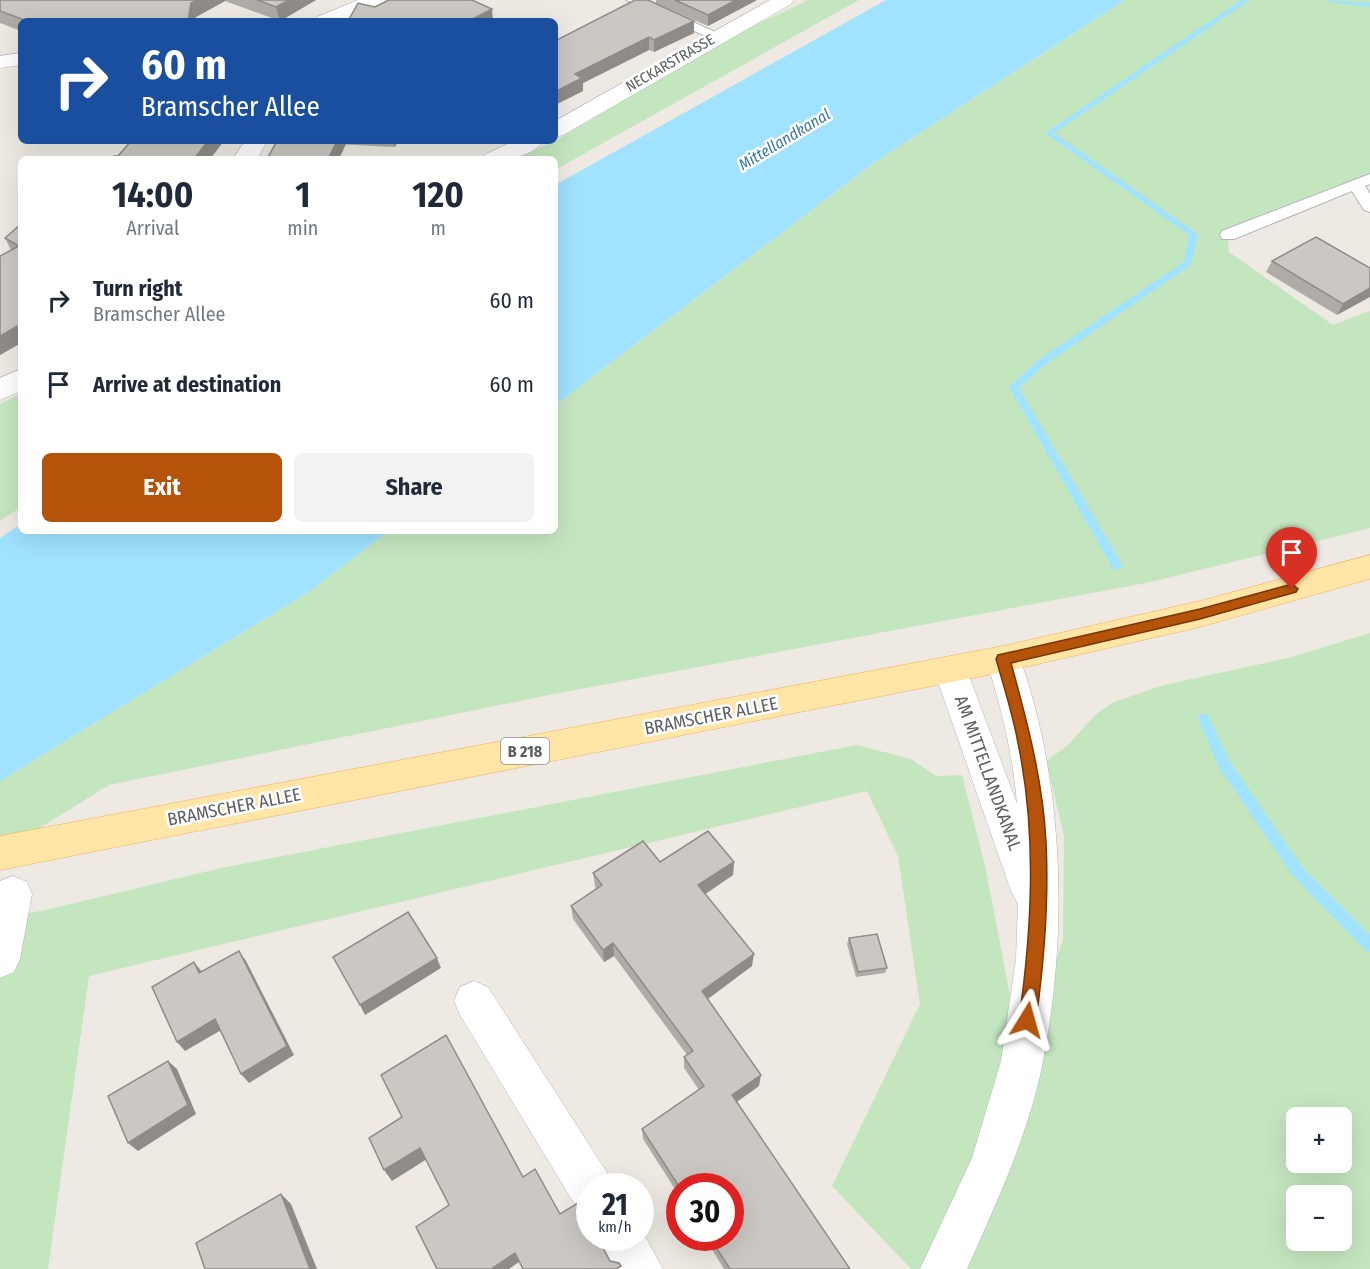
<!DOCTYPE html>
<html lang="en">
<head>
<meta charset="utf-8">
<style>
  body { margin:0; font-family:"Fira Sans Condensed",sans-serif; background:#f2f2f3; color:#1f2937; height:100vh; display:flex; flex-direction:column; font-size:22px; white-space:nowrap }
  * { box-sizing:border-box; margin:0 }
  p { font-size:20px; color:#747a83 }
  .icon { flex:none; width:33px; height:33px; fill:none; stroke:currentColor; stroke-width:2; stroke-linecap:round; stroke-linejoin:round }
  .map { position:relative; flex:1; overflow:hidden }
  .panel { position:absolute; left:18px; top:156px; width:540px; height:378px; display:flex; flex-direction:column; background:#fff; border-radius:9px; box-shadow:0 6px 24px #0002 }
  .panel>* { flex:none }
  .top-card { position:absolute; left:18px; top:18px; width:540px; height:126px; border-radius:9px; box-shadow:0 6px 24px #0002; background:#1a4fa0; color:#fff; overflow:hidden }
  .controls { position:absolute; left:1286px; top:1107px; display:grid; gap:12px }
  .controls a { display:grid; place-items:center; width:66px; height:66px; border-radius:9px; background:#fff; box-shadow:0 6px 24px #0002; font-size:30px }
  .speed { position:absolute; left:576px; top:1173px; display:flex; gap:12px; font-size:30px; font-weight:700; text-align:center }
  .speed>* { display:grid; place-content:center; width:78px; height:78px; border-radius:50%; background:#fff; box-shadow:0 6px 24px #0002; line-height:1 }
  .speed small { font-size:15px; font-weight:400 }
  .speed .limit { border:9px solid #d22; background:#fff; color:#111 }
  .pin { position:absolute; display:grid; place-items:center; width:51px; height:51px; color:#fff; margin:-62px -26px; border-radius:50% 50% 50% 0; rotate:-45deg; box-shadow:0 0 6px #0007 }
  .pin .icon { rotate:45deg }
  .me { position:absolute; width:66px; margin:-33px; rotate:8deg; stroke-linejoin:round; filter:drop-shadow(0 0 4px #0008) }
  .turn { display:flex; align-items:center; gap:21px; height:126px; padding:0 24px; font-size:27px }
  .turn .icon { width:78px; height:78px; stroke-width:2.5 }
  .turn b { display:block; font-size:42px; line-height:51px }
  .eta { display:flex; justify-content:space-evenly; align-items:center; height:102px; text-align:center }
  .eta b { font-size:36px; font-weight:700; line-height:42px }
  .button { display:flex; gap:12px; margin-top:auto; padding:12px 24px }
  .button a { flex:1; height:69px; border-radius:9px; background:#b45309; color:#fff; font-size:24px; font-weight:700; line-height:69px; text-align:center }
  .button a+a { background:#f2f2f3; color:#1f2937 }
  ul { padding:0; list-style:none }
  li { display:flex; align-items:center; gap:18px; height:84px; padding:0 24px }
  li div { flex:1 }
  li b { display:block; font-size:22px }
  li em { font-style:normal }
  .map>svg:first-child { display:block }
  .green { fill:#c4e6bf; fill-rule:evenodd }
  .water { fill:#a1e2ff }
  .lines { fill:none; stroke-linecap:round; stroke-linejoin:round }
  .stream { fill:#a1e2ff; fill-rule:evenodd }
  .lane-casing { stroke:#b3b6ba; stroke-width:2 }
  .street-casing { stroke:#b3b6ba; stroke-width:1 }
  .primary-casing { stroke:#f2b257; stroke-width:1 }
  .lane { fill:#fff; fill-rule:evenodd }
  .street { fill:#fff; fill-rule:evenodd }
  .primary { fill:#ffe5a6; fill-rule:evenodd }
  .wall { fill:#afaba7 }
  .shaded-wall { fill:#8e8b88 }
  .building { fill:#cbc7c2; stroke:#8e8b88; stroke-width:1.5 }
  .route { fill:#b45309; stroke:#753606; stroke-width:1.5 }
  .labels { text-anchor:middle; stroke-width:5; stroke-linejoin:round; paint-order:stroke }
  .far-street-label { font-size:15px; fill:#5b6063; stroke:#fff }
  .far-water-label { font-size:16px; font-style:italic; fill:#39789f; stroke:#fff }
  .shield { fill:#fff; stroke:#8c9092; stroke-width:1.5 }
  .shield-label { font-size:16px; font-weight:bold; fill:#5b6063 }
  .street-label { font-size:18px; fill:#5b6063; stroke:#fff }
</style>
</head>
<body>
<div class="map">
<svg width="1370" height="1269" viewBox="0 0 1370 1269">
  <rect width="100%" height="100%" fill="#eeeae3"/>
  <g class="green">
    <path d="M808,0h51l-304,170v-11h-41l41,-18 171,-102z"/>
    <path d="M1125,0h245v179l-142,56 1,17 104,73 37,-14v217l-219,54 -602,113 -440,90 -109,68v-72l307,-188 82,-62h166v-126l320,-243z"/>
    <path d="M21,394v113l-21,14v-117z"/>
    <path d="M1370,633v636h-459l-79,-83 88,-182 -22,-148 -31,-65 -778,185 -41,293h-48v-351l46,-8 175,-42 636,-123 54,14 25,17 26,-1 24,95 36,189 41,-119 1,-104 -18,-75 22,-16 27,-30 19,-13 50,-17 128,-28zM1296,1118h45v44h-45zM1296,1196h45v44h-45z"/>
  </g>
  <g class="water">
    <path d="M886,0h239l-250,162 -320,243v-220z"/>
    <path d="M21,524v7h368l-82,62 -307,188v-243z"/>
  </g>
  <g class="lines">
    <g class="stream">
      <path d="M1241,0h9l-196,133 144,101 -7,31 -145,99 -27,24 104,178 -6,4 -4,-1 -104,-182 29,-27 146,-98 5,-27 -144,-102z"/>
      <path d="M1326,0l44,3v4l-40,-5z"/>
      <path d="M1204,714l4,1 22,47 73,106 67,67v17l-5,-2 -72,-74 -73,-107 -22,-50 2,-4z"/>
    </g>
    <g class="lane-casing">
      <g id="lane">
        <path d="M626,0h18l80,36 -2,3h-10z"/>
        <path d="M1370,174v10l-5,2 5,8v18l-6,-2 -12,-19 -118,48h-12l-2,-4 2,-4z"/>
      </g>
    </g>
    <g class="street-casing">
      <g id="street">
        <path d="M358,0h27l-3,4 -41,17h-27l3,-4z"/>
        <path d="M770,0h24l-3,4 -228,131 -8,2v-16z"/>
        <path d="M21,53v12l-21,3v-12z"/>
        <path d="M245,141h22l-10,18h-24z"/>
        <path d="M514,141h29c-13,19 -41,18 -61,18l4,-5z"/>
        <path d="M21,369v22l-21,9v-22z"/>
        <path d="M1003,646l12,4c13,25 19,54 26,82 23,106 23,222 2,329 -14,73 -46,140 -76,208h-47l52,-111 29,-97 15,-102 2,-55 -7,-13 -77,-221 5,-10 12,-4 12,4 54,144c-4,-50 -16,-98 -31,-145l5,-9z"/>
        <path d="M13,876l14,6 5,12 -12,65 -6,13 -14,6v-97z"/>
        <path d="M474,981l14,6 118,184 6,15h-22v23l-16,-6 -114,-188 -6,-14 6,-14z"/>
        <path d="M640,1227l23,42h-49l-16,-31h42z"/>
      </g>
    </g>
    <g class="primary-casing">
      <path id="primary" d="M1370,555v24l-170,48 -197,45 -1003,198v-34l1003,-190 197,-45z"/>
    </g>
    <use href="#lane" class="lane"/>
    <use href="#street" class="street"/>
    <use href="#primary" class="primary"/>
  </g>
  <g class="wall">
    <path d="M0,0h316l-36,21 -55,-20 -29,16 -1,4h-174v10l-21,-8z"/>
    <path d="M656,0h101l-49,26 -52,-23z"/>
    <path d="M694,21v12l-40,19 -5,-2 -66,33v8l-28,14v-66l2,1z"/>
    <path d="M277,141h121l-3,6z"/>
    <path d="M21,224v119l-21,12 11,-105 -6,-12z"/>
    <path d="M1272,261l98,7 -33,47 -71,-43z"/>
    <path d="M660,862h74l-1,13 -28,19 47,72 -44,33 51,87 -23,16 114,167h-126l-19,-31h25l-50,-52v11l-37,-58 -1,-10 57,-39 -15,-22v-11l3,-2 -73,-99 -10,6 -31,-43 -2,-13 25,-17 -1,-3 -2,-13z"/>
    <path d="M849,938l38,30 -2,5 -29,4 -9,-33z"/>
  </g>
  <g class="shaded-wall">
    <path d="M198,0h27v1l-29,16 -1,4h-7l3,-18z"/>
    <path d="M289,0h27l-36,21 -4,-14z"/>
    <path d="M736,0h21l-49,26v-11z"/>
    <path d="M492,9l1,12h-24z"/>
    <path d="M694,21v12l-40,19v-12z"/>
    <path d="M649,37v13l-66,33v8l-28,14v-13l20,-18z"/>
    <path d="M208,141h16l-14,18h-16z"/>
    <path d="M337,141h9v3l-7,15h-11z"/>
    <path d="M394,141h4l-3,6z"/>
    <path d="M1370,288v9l-33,18 6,-11z"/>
    <path d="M21,324v19l-21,12v-19z"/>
    <path d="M734,862l-1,13 -35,24v-14z"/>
    <path d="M613,943l1,13 -10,6 -1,-12z"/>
    <path d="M239,951l7,10 48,94 -45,28 -8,-9z"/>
    <path d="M754,954l-2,12 -50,37v-12z"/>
    <path d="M437,958l4,10 -76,47 -5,-10z"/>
    <path d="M194,962l8,10 -3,1z"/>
    <path d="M215,1019l8,10 -38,22 -8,-9z"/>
    <path d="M168,1061l9,8 19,45 -58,37 -10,-8z"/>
    <path d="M761,1075l-2,11 -28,20 1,-11z"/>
    <path d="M420,1148l7,11 -35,22 -8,-11z"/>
    <path d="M281,1194l10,10 26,65h-7z"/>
    <path d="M515,1253l4,9 -10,7h-18z"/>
  </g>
  <g class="building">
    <path d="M0,0h198l-7,3 -3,18h-161l-27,-10z"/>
    <path d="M257,0h32l-13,7z"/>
    <path d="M389,0h83l20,9 -23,12h-121l10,-18 17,4z"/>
    <path d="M635,0h13l46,21 -40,19 -5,-3 -74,37 7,4 -27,14v-53l2,1z"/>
    <path d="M675,0h61l-28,15z"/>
    <path d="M131,141h77l-14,18h-83l3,-3h4z"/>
    <path d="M277,141h60l-9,18h-61z"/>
    <path d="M21,224v100l-21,12v-80l19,-10 -14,-8z"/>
    <path d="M1316,237l54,31v20l-27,16 -71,-43z"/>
    <path d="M708,831l26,31 -36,23 56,69 -52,37 59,84 -29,20 118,174h-120l-20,-31h20v-52h-50v2l-38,-59 62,-43 -20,-29 9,-6 -80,-108 -10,7 -32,-44 31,-21 -9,-12 50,-32 17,21z"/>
    <path d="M408,912l29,46 -77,47 -27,-48z"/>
    <path d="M877,934l10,34 -29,4 -9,-34z"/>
    <path d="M239,951l48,95 -46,28 -26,-55 -38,23 -25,-55 42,-25 5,11z"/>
    <path d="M446,1035l77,142 12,-8 25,45 23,-14 7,12v26h8l12,23 9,2 2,3 -5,3h-93l-8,-16 -24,16h-54l-21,-42 33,-22 -29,-57 -36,22 -15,-32 33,-21 -21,-42z"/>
    <path d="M168,1061l20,44 -60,38 -20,-47z"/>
    <path d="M281,1194l29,75h-105l-9,-26z"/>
  </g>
  <path class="route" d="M1292,584l6,5 -2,3 -96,27 -189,44c16,58 32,118 35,179 3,59 -2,120 -10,178l-3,6 -6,2 -6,-2 -2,-6c13,-91 18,-186 -1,-277 -5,-28 -14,-56 -22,-84l2,-4 202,-46z"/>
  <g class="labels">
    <g class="far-street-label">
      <text transform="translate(670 63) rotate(-30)" y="5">NECKARSTRASSE</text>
    </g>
    <g class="far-water-label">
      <text transform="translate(784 139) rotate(-31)" y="6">Mittellandkanal</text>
    </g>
    <rect class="shield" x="501" y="738" width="48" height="26" rx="4.5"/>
    <g class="shield-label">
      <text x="525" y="757">B 218</text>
    </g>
    <g class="street-label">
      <text transform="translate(711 716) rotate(-11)" y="6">BRAMSCHER ALLEE</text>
      <text transform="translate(988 773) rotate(70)" y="6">AM MITTELLANDKANAL</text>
      <text transform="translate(234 807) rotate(-11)" y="6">BRAMSCHER ALLEE</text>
    </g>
  </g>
</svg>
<div class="controls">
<a>+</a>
<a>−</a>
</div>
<div class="speed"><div>21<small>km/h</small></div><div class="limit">30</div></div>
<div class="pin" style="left:1292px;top:589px;background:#d93025"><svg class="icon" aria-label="arrive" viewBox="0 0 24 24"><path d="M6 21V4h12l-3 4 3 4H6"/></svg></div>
<svg class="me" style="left:1027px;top:1020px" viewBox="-20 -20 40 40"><path d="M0-17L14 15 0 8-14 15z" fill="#b45309" stroke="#fff" stroke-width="4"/></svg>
<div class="top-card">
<div class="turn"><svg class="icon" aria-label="right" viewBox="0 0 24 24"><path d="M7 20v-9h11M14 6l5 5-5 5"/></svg><div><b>60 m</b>Bramscher Allee</div></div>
</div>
<section class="panel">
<div class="eta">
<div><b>14:00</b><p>Arrival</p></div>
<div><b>1</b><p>min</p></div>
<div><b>120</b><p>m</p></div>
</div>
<ul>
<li><svg class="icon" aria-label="right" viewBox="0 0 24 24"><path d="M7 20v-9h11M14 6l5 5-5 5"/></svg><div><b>Turn right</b><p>Bramscher Allee</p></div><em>60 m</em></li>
<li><svg class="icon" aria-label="arrive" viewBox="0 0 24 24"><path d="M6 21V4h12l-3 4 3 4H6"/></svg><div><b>Arrive at destination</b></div><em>60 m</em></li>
</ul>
<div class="button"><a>Exit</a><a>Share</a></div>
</section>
</div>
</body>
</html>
